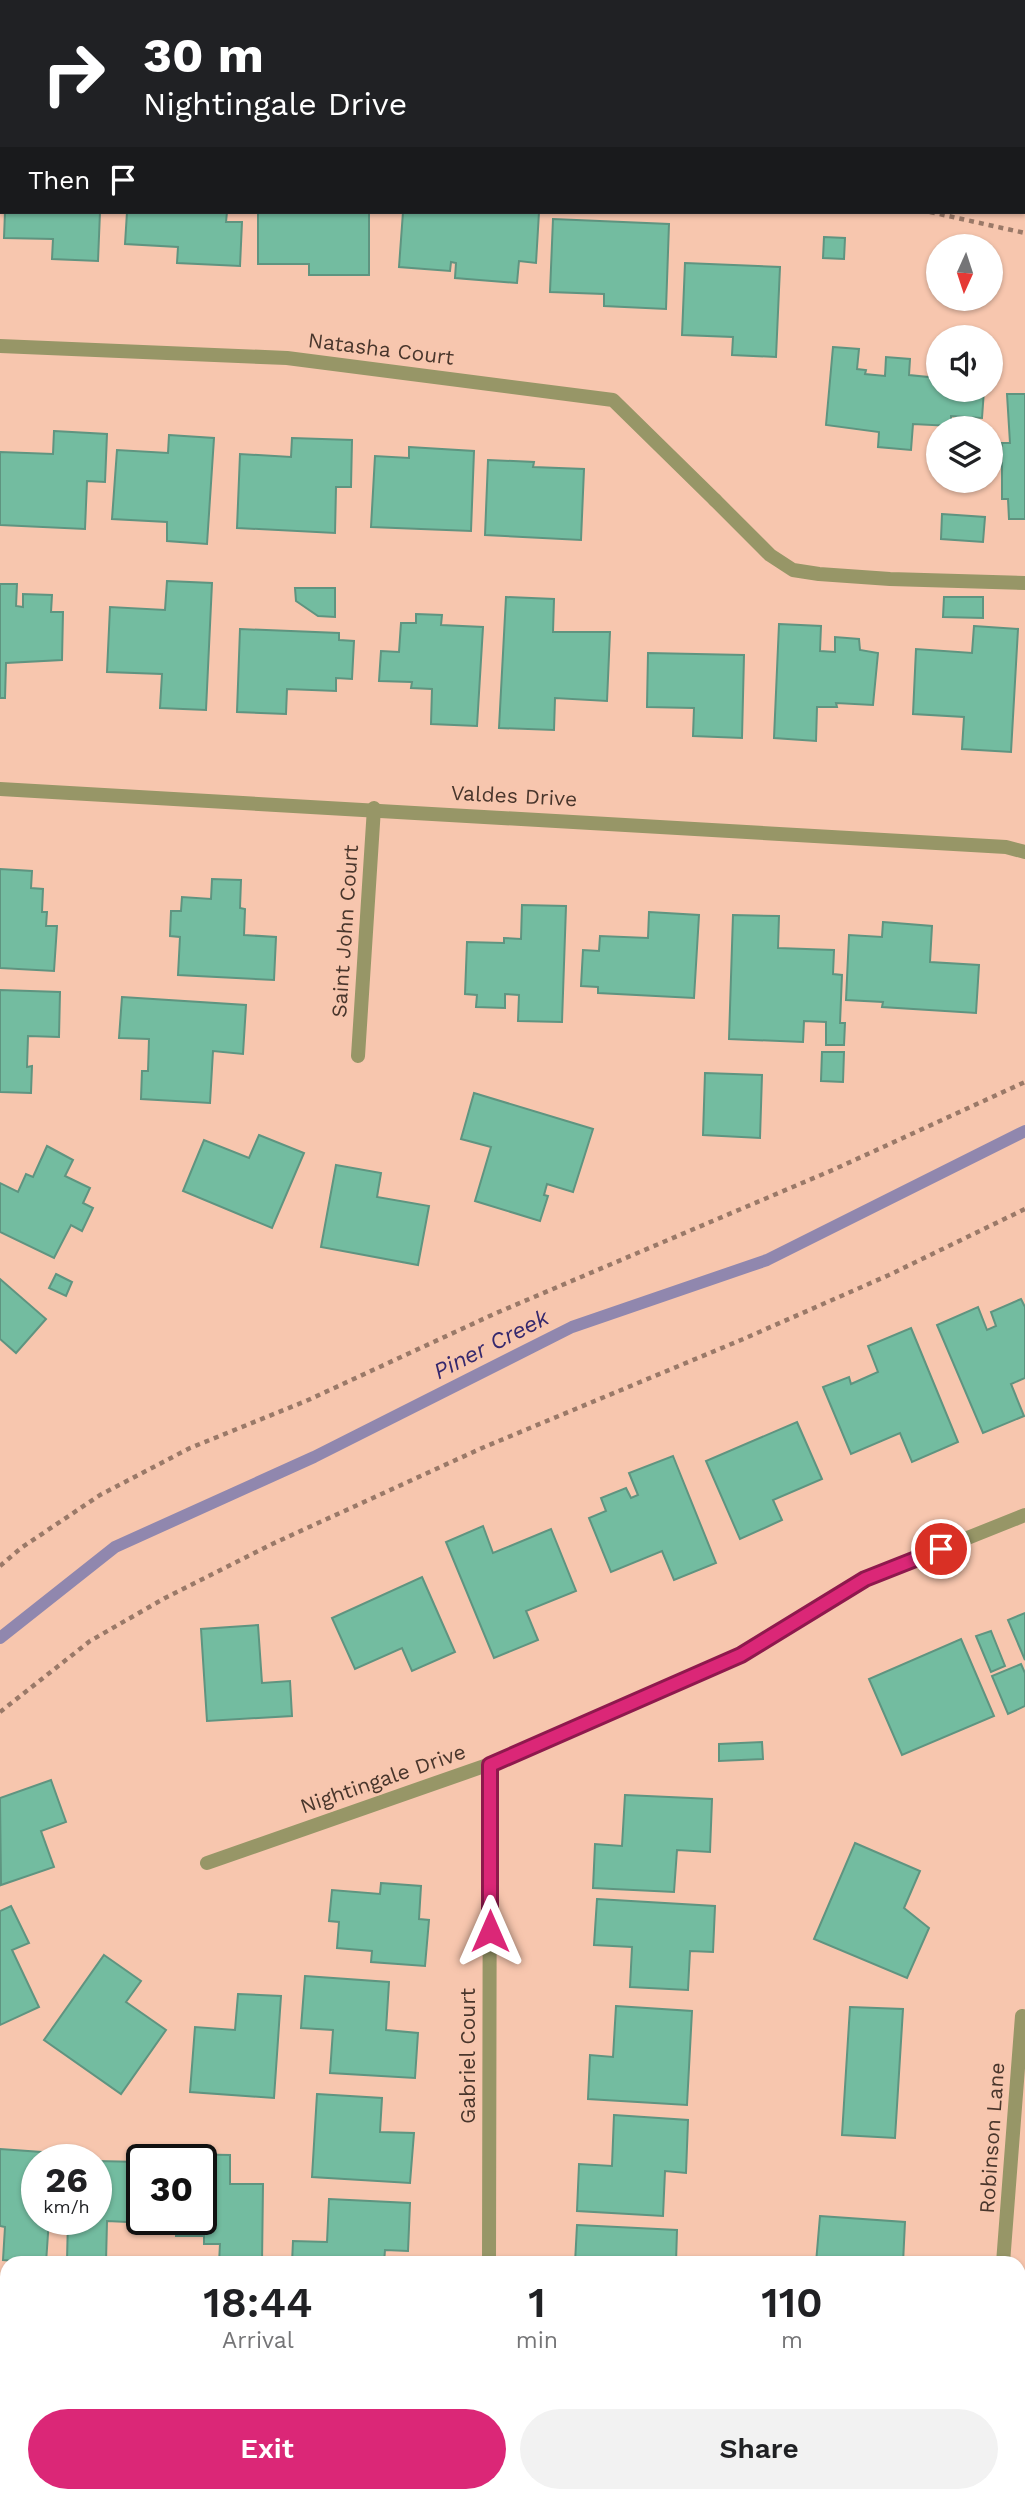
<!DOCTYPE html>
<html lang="en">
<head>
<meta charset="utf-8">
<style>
  body { margin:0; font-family:"Work Sans",sans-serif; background:#f2f2f2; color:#202124; height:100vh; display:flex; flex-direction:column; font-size:26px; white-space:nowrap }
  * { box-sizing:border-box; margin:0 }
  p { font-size:23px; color:#757577 }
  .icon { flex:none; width:38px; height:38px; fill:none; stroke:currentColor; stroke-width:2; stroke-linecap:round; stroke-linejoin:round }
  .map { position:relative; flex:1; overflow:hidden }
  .side { position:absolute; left:0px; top:2256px; width:1026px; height:247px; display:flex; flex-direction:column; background:#fff; border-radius:21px 21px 0 0; box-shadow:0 2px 5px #0004 }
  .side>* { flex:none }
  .guide { position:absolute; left:0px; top:0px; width:1026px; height:214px; box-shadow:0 2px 5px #0004; background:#202124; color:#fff; overflow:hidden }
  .needle { width:46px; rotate:183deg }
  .buttons { position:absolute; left:926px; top:234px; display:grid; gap:14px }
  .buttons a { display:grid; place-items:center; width:77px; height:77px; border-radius:50%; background:#fff; box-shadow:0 2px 5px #0004; font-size:35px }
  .speed { position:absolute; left:21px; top:2144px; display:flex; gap:14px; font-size:35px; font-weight:700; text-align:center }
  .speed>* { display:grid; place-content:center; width:91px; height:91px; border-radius:50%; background:#fff; box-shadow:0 2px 5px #0004; line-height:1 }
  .speed small { font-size:18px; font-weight:400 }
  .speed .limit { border:4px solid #111; border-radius:10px; background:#fff; color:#111 }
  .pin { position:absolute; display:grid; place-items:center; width:60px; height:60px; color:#fff; margin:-30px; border:4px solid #fff; border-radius:50%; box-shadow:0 2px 7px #0007 }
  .me { position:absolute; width:77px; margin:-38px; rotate:0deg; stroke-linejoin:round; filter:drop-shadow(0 0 5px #0008) }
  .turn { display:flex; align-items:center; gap:24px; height:147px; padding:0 28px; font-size:32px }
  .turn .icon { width:91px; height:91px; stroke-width:2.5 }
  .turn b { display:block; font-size:49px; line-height:60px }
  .then { display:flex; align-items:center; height:66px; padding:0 28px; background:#0003; gap:14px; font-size:26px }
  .eta { display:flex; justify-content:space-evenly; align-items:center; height:119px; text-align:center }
  .eta b { font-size:42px; font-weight:600; line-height:49px }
  .button { display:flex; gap:14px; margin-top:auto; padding:14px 28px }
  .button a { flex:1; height:80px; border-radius:42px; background:#db2777; color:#fff; font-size:28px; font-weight:600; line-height:80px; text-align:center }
  .button a+a { background:#f2f2f2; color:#202124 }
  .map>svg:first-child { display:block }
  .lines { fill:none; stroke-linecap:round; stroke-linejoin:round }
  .stream { stroke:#9087ae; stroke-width:12 }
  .building { fill:#73bca0; stroke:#5f9480; stroke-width:2 }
  .path { stroke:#9a7968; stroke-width:4.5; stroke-dasharray:5 5; stroke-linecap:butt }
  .service { stroke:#979667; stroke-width:14 }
  .minor { stroke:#979667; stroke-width:14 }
  .route-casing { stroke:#8e194d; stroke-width:18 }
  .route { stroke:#db2777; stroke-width:12 }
  .labels { text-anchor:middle; stroke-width:5; stroke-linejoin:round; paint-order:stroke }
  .street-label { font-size:21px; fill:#49362c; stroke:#f7c6ae }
  .water-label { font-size:23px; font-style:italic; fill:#35286d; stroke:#f7c6ae }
</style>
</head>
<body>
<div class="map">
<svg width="1025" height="2501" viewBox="0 0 1025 2501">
  <rect width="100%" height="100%" fill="#f7c6ae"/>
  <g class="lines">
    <g class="stream">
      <path d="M575,0l2,2"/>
      <path d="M1024,175h1"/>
      <path d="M0,1638l115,-91 199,-90 258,-130 195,-67 258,-129"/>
    </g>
  </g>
  <g class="building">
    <path d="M146,0h82l-82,2z"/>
    <path d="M5,212h95l-2,49 -46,-2 1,-20 -49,-1z"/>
    <path d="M127,212h100l-1,10h16l-2,44 -63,-3 1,-16 -53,-3z"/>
    <path d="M258,212h111v63h-60v-11h-51z"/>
    <path d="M403,212h136l-3,51 -17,-2 -2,22 -62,-5 1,-15 -5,-1 -1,9 -51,-4z"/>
    <path d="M553,219l116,5 -3,85 -62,-3v-12l-54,-2z"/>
    <path d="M824,237l21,1 -1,21 -21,-1z"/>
    <path d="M685,263l95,4 -4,90 -44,-2 1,-18 -51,-2z"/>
    <path d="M833,347l26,2 -2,20 9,1 -1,4 20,2 1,-19 24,2 -1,16 29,3v12h46l-2,28 -31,-2v10l-38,-2 -2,26 -33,-3 1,-15 -53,-7z"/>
    <path d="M1007,394h18v125h-16l-1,-20h-6v-56h8z"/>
    <path d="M54,431l53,3 -2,48 -18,-1 -2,48 -85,-4v-73l53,2z"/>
    <path d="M169,435l45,3 -7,106 -40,-3v-19l-55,-3 5,-69 51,3z"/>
    <path d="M292,438l60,2 -1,47h-15l-1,46 -98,-5 3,-74 51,3z"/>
    <path d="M409,447l65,4 -3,80 -100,-4 4,-71 34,2z"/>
    <path d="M488,460l46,2 -1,5 51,2 -3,71 -96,-5z"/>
    <path d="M942,514l43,3 -2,25 -42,-3z"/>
    <path d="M167,581l45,2 -6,127 -46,-2 2,-34 -55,-2 3,-65 55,3z"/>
    <path d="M0,584h17l-1,22 7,1v-13l29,1 -1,17h12l-1,48 -56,3 -1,35h-5z"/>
    <path d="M295,588h40v29l-17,-1 -22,-15z"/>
    <path d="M506,597l48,2 -1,33h57l-3,69 -52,-3 -1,32 -55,-2z"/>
    <path d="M944,597h39v21l-40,-1z"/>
    <path d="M416,614l26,1 -1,10 42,2 -6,99 -46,-2 1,-35 -21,-1 1,-6 -33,-1 2,-30 18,1 2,-29h15z"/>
    <path d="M779,624l42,2 -1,25 15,1v-15l24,2 1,11 18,3 -5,52 -37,-2 1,4h-20l-1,34 -42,-3z"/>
    <path d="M974,626l44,3 -7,123 -49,-3 2,-32 -51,-3 3,-65 56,4z"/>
    <path d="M240,629l99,4v7l15,1 -2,38 -16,-1v13l-49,-2 -1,25 -49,-2z"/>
    <path d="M648,653l96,2 -2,83 -49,-2 1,-28 -47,-1z"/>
    <path d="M0,869l32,2 -1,17 12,1 -1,23h5l-1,14h11l-3,45 -54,-3z"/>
    <path d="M212,879l29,1 -1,28 5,1 -1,26 32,2 -2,43 -96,-5 2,-38 -10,-1 1,-25h10l1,-14 29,2z"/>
    <path d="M522,905l44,1 -4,116 -44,-1 1,-26 -14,-1v14l-29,-1 1,-12 -12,-1 2,-52 37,1v-5l17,1z"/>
    <path d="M649,912l50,3 -5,83 -96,-5v-6l-17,-1 2,-36 16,1 1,-15 48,2z"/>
    <path d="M733,915l46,1 -1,32 56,2 -1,24 9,1 -2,48h5l-1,22h-18v-23l-22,-1 -1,21 -74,-3z"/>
    <path d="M883,922l49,4 -2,36 49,3 -3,48 -94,-6 1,-5 -37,-2 3,-65 33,2z"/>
    <path d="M0,990l60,2 -1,45 -31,-1 -1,31 5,-1 -1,27 -31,-1z"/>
    <path d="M122,997l124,8 -3,49 -30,-3 -3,52 -69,-4 1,-28h6l1,-32 -30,-1z"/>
    <path d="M822,1052h22l-1,30 -22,-1z"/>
    <path d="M705,1073l57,2 -2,63 -57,-3z"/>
    <path d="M474,1093l119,36 -20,63 -26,-8 -3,11 4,1 -8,25 -65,-20 16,-54 -30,-8z"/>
    <path d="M259,1135l45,18 -32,75 -89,-37 21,-51 45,18z"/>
    <path d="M47,1146l26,14 -8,16 25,12 -7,15 10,5 -11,23 -11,-6 -17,33 -54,-26v-49l18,9 8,-18 7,3z"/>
    <path d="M336,1165l45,8 -4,24 52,9 -11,59 -97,-18z"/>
    <path d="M56,1274l16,8 -6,14 -17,-8z"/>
    <path d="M0,1279l46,40 -30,34 -16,-14z"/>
    <path d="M1021,1299l4,8v71l-14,6 13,32 -41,17 -46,-108 41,-18 9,23 9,-4 -5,-14z"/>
    <path d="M911,1328l47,114 -46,20 -12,-29 -49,21 -28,-67 26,-10 2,7 27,-12 -10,-26z"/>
    <path d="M797,1422l25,57 -49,21 9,20 -42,19 -34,-78z"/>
    <path d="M673,1456l43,107 -42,17 -12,-29 -51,21 -22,-54 17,-7 -5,-13 25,-10 5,10 7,-3 -9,-22z"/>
    <path d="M483,1526l10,27 58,-24 25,62 -50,20 12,29 -44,18 -48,-116z"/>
    <path d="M422,1577l33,75 -43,19 -10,-23 -47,21 -23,-51z"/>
    <path d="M1025,1613v47l-17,-40z"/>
    <path d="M258,1625l4,58 28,-2 2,35 -85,5 -6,-92z"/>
    <path d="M991,1631l14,35 -14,6 -15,-36z"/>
    <path d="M961,1639l33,77 -92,39 -33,-76z"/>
    <path d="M1021,1664l4,9v33l-17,8 -16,-38z"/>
    <path d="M762,1742l1,17 -44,2v-17z"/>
    <path d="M51,1780l15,42 -25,9 13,36 -53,18 -1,-87z"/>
    <path d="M625,1795l87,4 -2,53 -33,-2 -3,42 -81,-4 2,-44 27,2z"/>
    <path d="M855,1843l65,28 -16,37 25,20 -22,50 -93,-39z"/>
    <path d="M381,1883l40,3 -2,33 10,1 -4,46 -54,-4 1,-11 -35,-3 2,-26 -10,-1 3,-31 48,4z"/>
    <path d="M597,1899l118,7 -2,46 -23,-1 -2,39 -58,-3 2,-40 -38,-2z"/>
    <path d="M11,1906l18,37 -17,7 27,57 -39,18v-114z"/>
    <path d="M104,1955l37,26 -15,21 40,28 -45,64 -77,-54z"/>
    <path d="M305,1976l84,6 -3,48 32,3 -3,45 -85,-5 3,-43 -32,-2z"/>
    <path d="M238,1994l43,2 -7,102 -84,-6 5,-65 40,3z"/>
    <path d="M616,2006l76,5 -5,94 -99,-6 2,-44 23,2z"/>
    <path d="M850,2007l53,2 -8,129 -53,-3z"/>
    <path d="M317,2094l65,4 -2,34 34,1 -4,50 -98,-6z"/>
    <path d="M614,2115l74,5 -2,53 -21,-2 -2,45 -86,-5 2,-47 33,2z"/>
    <path d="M0,2149l55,4 -1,7h-17v59h12l-3,44 -43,-3 2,-33 -5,-1z"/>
    <path d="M176,2154l54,1v29h33l-1,79h-43l1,-19h-16v-8h-28v-17h25v-59h-25z"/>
    <path d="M96,2161l46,1v57h6v4l-41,-2 -1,41 -39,-1 1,-42h28z"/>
    <path d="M329,2199l81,4 -2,48 -23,-1 -1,13h-92l1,-22 34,1z"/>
    <path d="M820,2216l85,6 -2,41h-87z"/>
    <path d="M577,2225l100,5 -1,33h-101z"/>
    <rect x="30" y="2496" width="79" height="5"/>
    <path d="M131,2496h98l-1,5h-97z"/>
    <rect x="249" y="2496" width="80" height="5"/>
    <rect x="352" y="2496" width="94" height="5"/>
    <path d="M501,2496h88l3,5h-94l-2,-3z"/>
    <path d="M632,2496h32l-5,5h-21z"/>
    <path d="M796,2496h68v5l-69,-2z"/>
  </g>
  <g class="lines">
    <g class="path">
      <path d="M463,0l3,2"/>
      <path d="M700,0l3,2"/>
      <path d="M1024,115h1"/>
      <path d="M930,212l95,21"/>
      <path d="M0,1566l21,-18 79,-53 90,-47 116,-47 188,-87 341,-145 190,-87"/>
      <path d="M0,1712l90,-71 75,-43 105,-53 212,-97 259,-108 148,-65 136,-66"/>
    </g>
    <g class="service">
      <path d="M0,27l2,1"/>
      <path d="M0,122h2"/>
      <path d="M715,500l55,55 23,15 26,4 71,5 135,4"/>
    </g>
    <g class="minor">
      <path d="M0,346l287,12 326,42 102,100"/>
      <path d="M0,789l1006,58 19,5"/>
      <path d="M358,1056l16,-248"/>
      <path d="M207,1863l283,-99 251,-109 124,-76 160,-64"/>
      <path d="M489,2263l1,-499"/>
      <path d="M1003,2263l19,-247 3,1"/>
      <path d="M0,2338h7"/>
      <path d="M986,2501v-5"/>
    </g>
  </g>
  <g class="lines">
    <g class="route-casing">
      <path id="route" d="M490,1931v-166l251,-110 124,-76 76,-30"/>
    </g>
    <use href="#route" class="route"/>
  </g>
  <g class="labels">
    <g class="street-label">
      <text transform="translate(381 349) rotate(7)" y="7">Natasha Court</text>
      <text transform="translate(514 796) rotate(3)" y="7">Valdes Drive</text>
      <text transform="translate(345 931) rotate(-86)" y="7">Saint John Court</text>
      <text transform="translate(383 1779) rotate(-19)" y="7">Nightingale Drive</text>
      <text transform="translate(468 2056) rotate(-90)" y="7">Gabriel Court</text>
      <text transform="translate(992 2138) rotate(-86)" y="7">Robinson Lane</text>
    </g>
    <g class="water-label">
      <text transform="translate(491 1344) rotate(-27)" y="8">Piner Creek</text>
    </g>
  </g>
</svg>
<div class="buttons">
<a><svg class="needle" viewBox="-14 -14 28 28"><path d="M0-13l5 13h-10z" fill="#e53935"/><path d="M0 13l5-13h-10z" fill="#757577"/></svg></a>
<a><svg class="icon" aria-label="sound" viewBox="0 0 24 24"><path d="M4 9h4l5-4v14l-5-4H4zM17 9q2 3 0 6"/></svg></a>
<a><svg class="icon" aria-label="layers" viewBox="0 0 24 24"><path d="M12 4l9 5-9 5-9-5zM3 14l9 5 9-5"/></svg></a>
</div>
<div class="speed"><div>26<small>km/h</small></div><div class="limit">30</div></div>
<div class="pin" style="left:941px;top:1549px;background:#d93025"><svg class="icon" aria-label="arrive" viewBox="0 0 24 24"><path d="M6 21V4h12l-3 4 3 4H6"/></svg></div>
<svg class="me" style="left:490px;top:1931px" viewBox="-20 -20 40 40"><path d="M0-17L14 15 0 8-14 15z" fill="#db2777" stroke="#fff" stroke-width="4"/></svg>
<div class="guide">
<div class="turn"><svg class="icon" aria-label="right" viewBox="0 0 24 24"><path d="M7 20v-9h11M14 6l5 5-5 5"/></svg><div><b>30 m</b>Nightingale Drive</div></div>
<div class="then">Then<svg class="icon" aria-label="arrive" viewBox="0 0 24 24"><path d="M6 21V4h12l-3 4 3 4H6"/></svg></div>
</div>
<section class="side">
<div class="eta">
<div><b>18:44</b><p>Arrival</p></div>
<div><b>1</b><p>min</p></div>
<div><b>110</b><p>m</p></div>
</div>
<div class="button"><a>Exit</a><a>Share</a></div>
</section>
</div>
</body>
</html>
